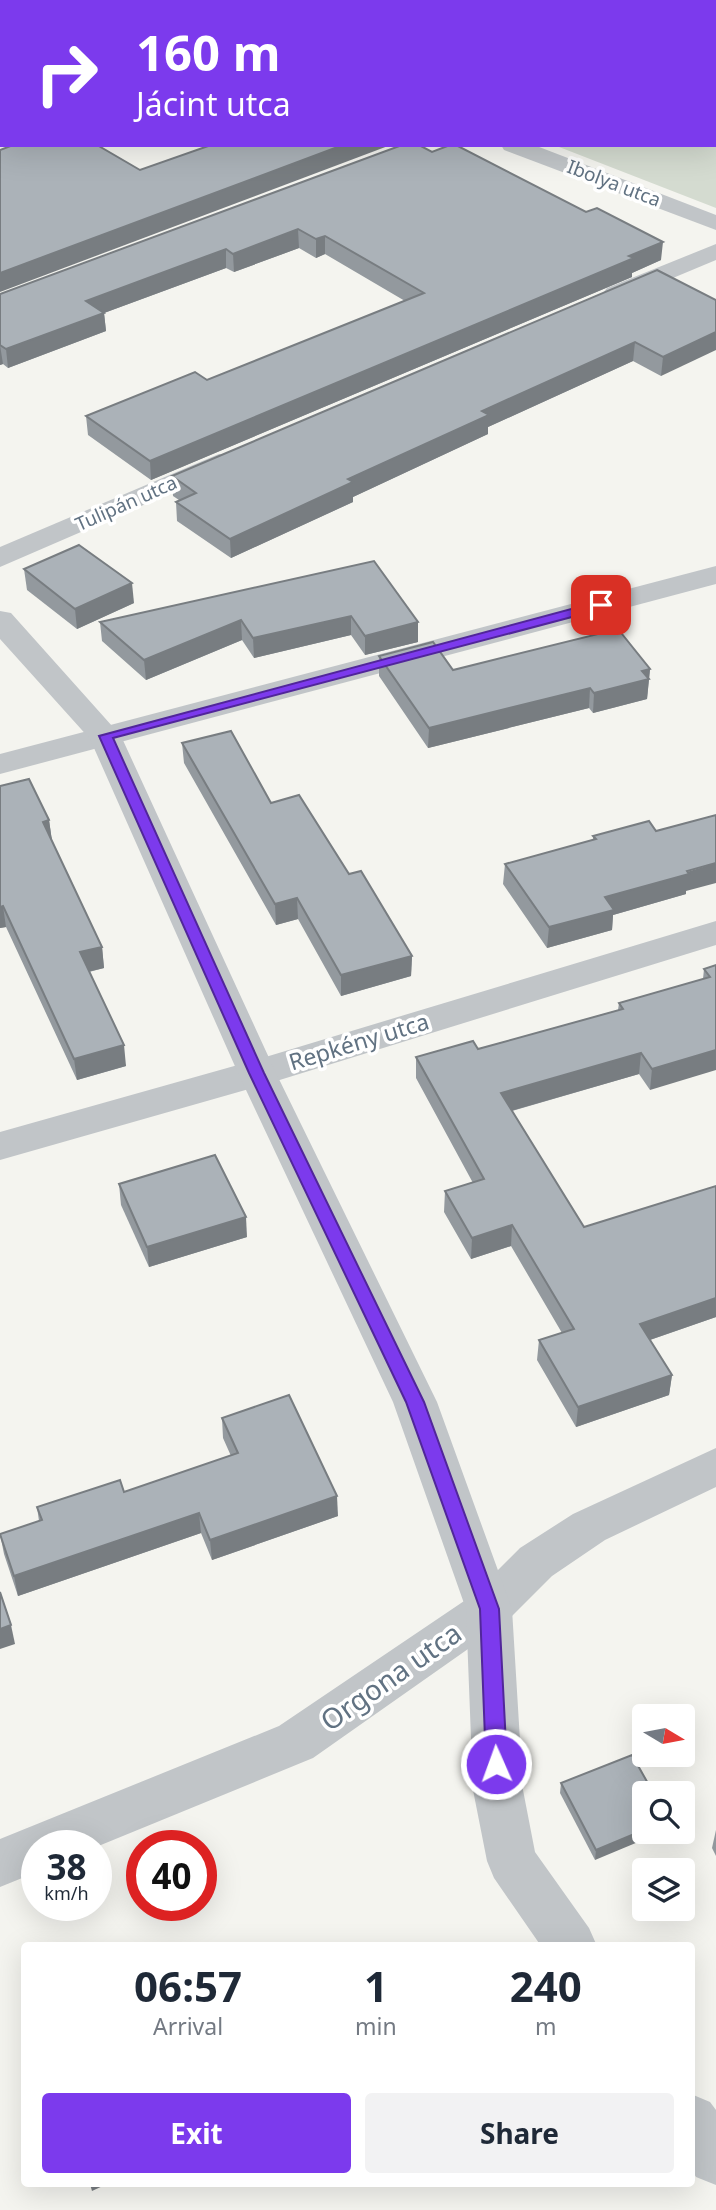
<!DOCTYPE html>
<html lang="en">
<head>
<meta charset="utf-8">
<style>
  body { margin:0; font-family:"Noto Sans",sans-serif; background:#f2f2f3; color:#1f2937; height:100vh; display:flex; flex-direction:column; font-size:26px; white-space:nowrap }
  * { box-sizing:border-box; margin:0 }
  p { font-size:23px; color:#747a83 }
  .icon { flex:none; width:38px; height:38px; fill:none; stroke:currentColor; stroke-width:2; stroke-linecap:round; stroke-linejoin:round }
  .map { position:relative; flex:1; overflow:hidden }
  .side { position:absolute; left:21px; top:1942px; width:674px; height:245px; display:flex; flex-direction:column; background:#fff; border-radius:7px; box-shadow:0 7px 28px #0002 }
  .side>* { flex:none }
  .top-card { position:absolute; left:0px; top:0px; width:718px; height:147px; box-shadow:0 7px 28px #0002; background:#7c3aed; color:#fff; overflow:hidden }
  .needle { width:46px; rotate:100deg }
  .controls { position:absolute; left:632px; top:1704px; display:grid; gap:14px }
  .controls a { display:grid; place-items:center; width:63px; height:63px; border-radius:7px; background:#fff; box-shadow:0 7px 28px #0002; font-size:35px }
  .speed { position:absolute; left:21px; top:1830px; display:flex; gap:14px; font-size:35px; font-weight:700; text-align:center }
  .speed>* { display:grid; place-content:center; width:91px; height:91px; border-radius:50%; background:#fff; box-shadow:0 7px 28px #0002; line-height:1 }
  .speed small { font-size:18px; font-weight:400 }
  .speed .limit { border:10px solid #d22; background:#fff; color:#111 }
  .pin { position:absolute; display:grid; place-items:center; width:60px; height:60px; color:#fff; margin:-30px; border-radius:14px; box-shadow:0 4px 10px #0006 }
  .me { position:absolute; width:77px; margin:-38px; rotate:358deg; stroke-linejoin:round; filter:drop-shadow(0 0 5px #0008) }
  .turn { display:flex; align-items:center; gap:24px; height:147px; padding:0 21px; font-size:32px }
  .turn .icon { width:91px; height:91px; stroke-width:2.5 }
  .turn b { display:block; font-size:49px; line-height:60px }
  .eta { display:flex; justify-content:space-evenly; align-items:center; height:119px; text-align:center }
  .eta b { font-size:42px; font-weight:700; line-height:49px }
  .primary-button { display:flex; gap:14px; margin-top:auto; padding:14px 21px }
  .primary-button a { flex:1; height:80px; border-radius:7px; background:#7c3aed; color:#fff; font-size:28px; font-weight:700; line-height:80px; text-align:center }
  .primary-button a+a { background:#f2f2f3; color:#1f2937 }
  .map>svg:first-child { display:block }
  .green { fill:#d4dbd0 }
  .water { fill:#bbc7cc }
  .lines { fill:none; stroke-linecap:round; stroke-linejoin:round }
  .minor { fill:#c1c5c8; fill-rule:evenodd }
  .tertiary { fill:#c1c5c8; fill-rule:evenodd }
  .wall { fill:#93999e }
  .shaded-wall { fill:#787d81 }
  .building { fill:#abb2b8; stroke:#787d81; stroke-width:2 }
  .route { fill:#7c3aed; stroke:#51269a; stroke-width:2 }
  .labels { text-anchor:middle; stroke-width:7; stroke-linejoin:round; paint-order:stroke }
  .far-street-label { font-size:19px; fill:#617282; stroke:#fff }
  .street-label { font-size:23px; fill:#617282; stroke:#fff }
  .near-street-label { font-size:28px; fill:#617282; stroke:#fff }
</style>
</head>
<body>
<div class="map">
<svg width="716" height="2210" viewBox="0 0 716 2210">
  <rect width="100%" height="100%" fill="#f4f4ef"/>
  <path class="green" d="M716,144v64l-162,-63h162z"/>
  <path class="water" d="M0,0h716v144v-142h-714l-2,32z"/>
  <g class="lines">
    <g class="minor">
      <path d="M2,114v14l-2,1v-14z"/>
      <path d="M501,145h33l182,70v15l-212,-80z"/>
      <path d="M716,244v16l-91,38h-18l-4,-5 4,-5z"/>
      <path d="M219,454l10,2 4,6 -4,6 -229,99v-20z"/>
      <path d="M716,566v18l-716,190v-20z"/>
      <path d="M716,921v24l-446,138 -270,77v-28l252,-71z"/>
      <path d="M716,1448v39l-111,53 -53,36 -47,47 -192,135 -217,89 -59,-1v26l-37,15v-48l279,-113 194,-131 47,-47 53,-34z"/>
    </g>
    <g class="tertiary">
      <path d="M0,611l11,2 110,123 155,337 161,329 75,207 11,181 12,62 54,76 8,18h-56l-47,-68 -7,-17 -14,-71 -7,-181 -73,-207 -155,-329 -148,-334 -90,-100z"/>
      <path d="M691,2094l19,8 6,8v75l-20,-8 -5,-8z"/>
    </g>
  </g>
  <g class="wall">
    <path d="M432,152l229,108 -29,13v4l-481,203 -63,-45 -2,-19 121,-36 198,-79 -80,-47 -9,4 -17,-10 -65,24 -8,-4 -122,45 2,18 -98,37 -5,-4 -3,1v-71z"/>
    <path d="M716,300l-55,76 -28,-15 -145,66v7l-135,63v5l-122,56 -54,-37 -1,-19 3,-2 -6,-4 -1,-20z"/>
    <path d="M374,561l44,81 -53,13 -14,-20 -97,23 -12,-18 -96,40 -44,-39 -2,-19z"/>
    <path d="M24,569l110,34 -57,26 -50,-39z"/>
    <path d="M379,656l74,14 197,-1 -3,30 -54,14 -4,-5 -161,40 -49,-72z"/>
    <path d="M182,743l89,60 78,71 63,82 -1,20 -70,20 -43,-77 -22,6 -92,-162z"/>
    <path d="M0,786l49,34 3,21 50,106 2,21 -15,4 37,94 -49,14 -71,-153 -6,1z"/>
    <path d="M593,836l93,55v3l-73,21 -1,15 -65,18 -44,-64 2,-20 88,-24z"/>
    <path d="M716,965l-66,125 -11,-16 -127,37 72,116 132,-41v131l-66,23 22,35 -3,20 -93,32 -39,-67 2,-20 23,-7 -51,-87 -40,13 -27,-47 1,-21 28,-8 -57,-105v-21l62,-8 140,-39 1,-7 84,-24 1,-10z"/>
    <path d="M119,1184l128,53 -98,30 -28,-62z"/>
    <path d="M222,1418l116,98 -126,44 -11,-27 -183,63 -14,-42 -4,-20 39,-13 -2,-14 87,-15 107,-36 -8,-18z"/>
    <path d="M632,1755l-37,105 -35,-67 1,-10z"/>
    <path d="M716,1830v26l-4,-8z"/>
  </g>
  <g class="shaded-wall">
    <path d="M343,145h45v1l-388,146v-19z"/>
    <path d="M298,229l1,19 -65,24 -1,-18z"/>
    <path d="M325,236v18l-9,4v-19z"/>
    <path d="M663,242l-2,18 -29,13v4l-481,203 -1,-19z"/>
    <path d="M226,249v19l-122,45 2,18 -98,37 -2,-19 80,-48z"/>
    <path d="M716,332v18l-55,26 2,-19z"/>
    <path d="M635,342l-2,19 -145,66v7l-135,63v5l-122,56 -1,-19 252,-128z"/>
    <path d="M0,345l3,19 -3,1z"/>
    <path d="M132,583l2,20 -57,26 -2,-20z"/>
    <path d="M351,616v19l-97,23 -1,-20z"/>
    <path d="M241,620l1,20 -96,40 -2,-20z"/>
    <path d="M418,622v20l-53,13v-19z"/>
    <path d="M650,669l-3,30 -54,14 1,-20 48,-22z"/>
    <path d="M590,688l-1,20 -161,40 1,-20z"/>
    <path d="M49,820l3,21 -9,-19z"/>
    <path d="M716,863v20l-30,8v3l-73,21 -1,15 -65,18 2,-21 56,-30z"/>
    <path d="M297,898l1,21 -22,6 -1,-21z"/>
    <path d="M3,906l3,21 -6,1v-21z"/>
    <path d="M102,947l2,21 -21,5 -3,-21z"/>
    <path d="M412,956l-1,20 -70,20v-21z"/>
    <path d="M124,1045l2,21 -49,14 -3,-21z"/>
    <path d="M716,1050v20l-66,20 2,-21z"/>
    <path d="M641,1053l-2,21 -139,40 1,-21z"/>
    <path d="M246,1217l1,20 -98,30 -2,-20z"/>
    <path d="M512,1225l-1,21 -40,13 1,-21z"/>
    <path d="M716,1298v19l-78,27 2,-20z"/>
    <path d="M672,1375l-3,20 -93,32 2,-20z"/>
    <path d="M337,1496l1,20 -126,44 -2,-20z"/>
    <path d="M199,1513l2,20 -183,63 -4,-20z"/>
    <path d="M11,1625l4,19 -15,5v-20z"/>
    <path d="M644,1830v2h18l-67,28 1,-10z"/>
    <path d="M90,2184h17l-15,7z"/>
  </g>
  <g class="building">
    <path d="M13,145h84l43,25 71,-25h132l-343,128v-123z"/>
    <path d="M402,145h17l13,7 18,-7h6l130,67 11,-4 66,34 -34,14 5,2 -484,203 -64,-45 109,-44 12,8 217,-87 -99,-57 -9,3 -18,-10 -65,25 -7,-5 -140,52 18,12 -98,36 -6,-4v-51z"/>
    <path d="M657,270l59,30v32l-53,25 -28,-15 -153,69 7,4 -141,64 5,3 -123,57 -54,-37 20,-9 -24,-17z"/>
    <path d="M79,545l53,38 -57,26 -51,-40z"/>
    <path d="M374,561l44,61 -53,14 -14,-20 -98,22 -12,-18 -97,40 -44,-38z"/>
    <path d="M618,629l32,40 -8,2 7,8 -55,14 -4,-5 -161,40 -50,-72 54,-14 20,28z"/>
    <path d="M231,731l40,72 28,-8 50,79 12,-3 51,85 -71,19 -44,-77 -22,6 -93,-161z"/>
    <path d="M29,779l20,41 -6,2 59,125 -22,5 44,93 -50,14 -71,-153 -3,1v-121z"/>
    <path d="M716,815v48l-29,8 2,3 -84,23 9,13 -65,17 -44,-63 91,-25 -3,-3 56,-15 7,10z"/>
    <path d="M716,965v85l-64,19 -11,-16 -140,40 83,134 132,-41v112l-76,26 32,51 -94,32 -39,-67 35,-11 -62,-104 -40,13 -27,-47 39,-12 -68,-122 57,-16 5,8 145,-40 -4,-6 91,-26 -6,-8z"/>
    <path d="M215,1155l31,62 -99,30 -28,-63z"/>
    <path d="M289,1395l48,101 -127,44 -11,-27 -185,63 -14,-42 42,-14 -5,-13 83,-27 4,12 114,-39 -16,-35z"/>
    <path d="M0,1592l11,33 -11,4z"/>
    <path d="M632,1755l22,39h-10v36l-48,20 -35,-67z"/>
  </g>
  <path class="route" d="M601,601l5,1v6l-493,130 151,335 160,329 75,207 8,155 -3,7 -8,2 -7,-2 -3,-7 -6,-155 -74,-207 -157,-329 -150,-337z"/>
  <g class="labels">
    <g class="far-street-label">
      <text transform="translate(614 183) rotate(21)" y="7">Ibolya utca</text>
      <text transform="translate(126 503) rotate(-24)" y="7">Tulipán utca</text>
    </g>
    <g class="street-label">
      <text transform="translate(359 1042) rotate(-17)" y="8">Repkény utca</text>
    </g>
    <g class="near-street-label">
      <text transform="translate(391 1677) rotate(-35)" y="10">Orgona utca</text>
    </g>
  </g>
</svg>
<div class="controls">
<a><svg class="needle" viewBox="-14 -14 28 28"><path d="M0-13l5 13h-10z" fill="#e53935"/><path d="M0 13l5-13h-10z" fill="#747a83"/></svg></a>
<a><svg class="icon" aria-label="search" viewBox="0 0 24 24"><circle cx="10" cy="10" r="6"/><path d="M15 15l6 6"/></svg></a>
<a><svg class="icon" aria-label="layers" viewBox="0 0 24 24"><path d="M12 4l9 5-9 5-9-5zM3 14l9 5 9-5"/></svg></a>
</div>
<div class="speed"><div>38<small>km/h</small></div><div class="limit">40</div></div>
<div class="pin" style="left:601px;top:605px;background:#d93025"><svg class="icon" aria-label="arrive" viewBox="0 0 24 24"><path d="M6 21V4h12l-3 4 3 4H6"/></svg></div>
<svg class="me" style="left:496px;top:1764px" viewBox="-20 -20 40 40"><circle r="17" fill="#7c3aed" stroke="#fff" stroke-width="3"/><path d="M0-11L8 9 0 5-8 9z" fill="#fff"/></svg>
<div class="top-card">
<div class="turn"><svg class="icon" aria-label="right" viewBox="0 0 24 24"><path d="M7 20v-9h11M14 6l5 5-5 5"/></svg><div><b>160 m</b>Jácint utca</div></div>
</div>
<section class="side">
<div class="eta">
<div><b>06:57</b><p>Arrival</p></div>
<div><b>1</b><p>min</p></div>
<div><b>240</b><p>m</p></div>
</div>
<div class="primary-button"><a>Exit</a><a>Share</a></div>
</section>
</div>
</body>
</html>
